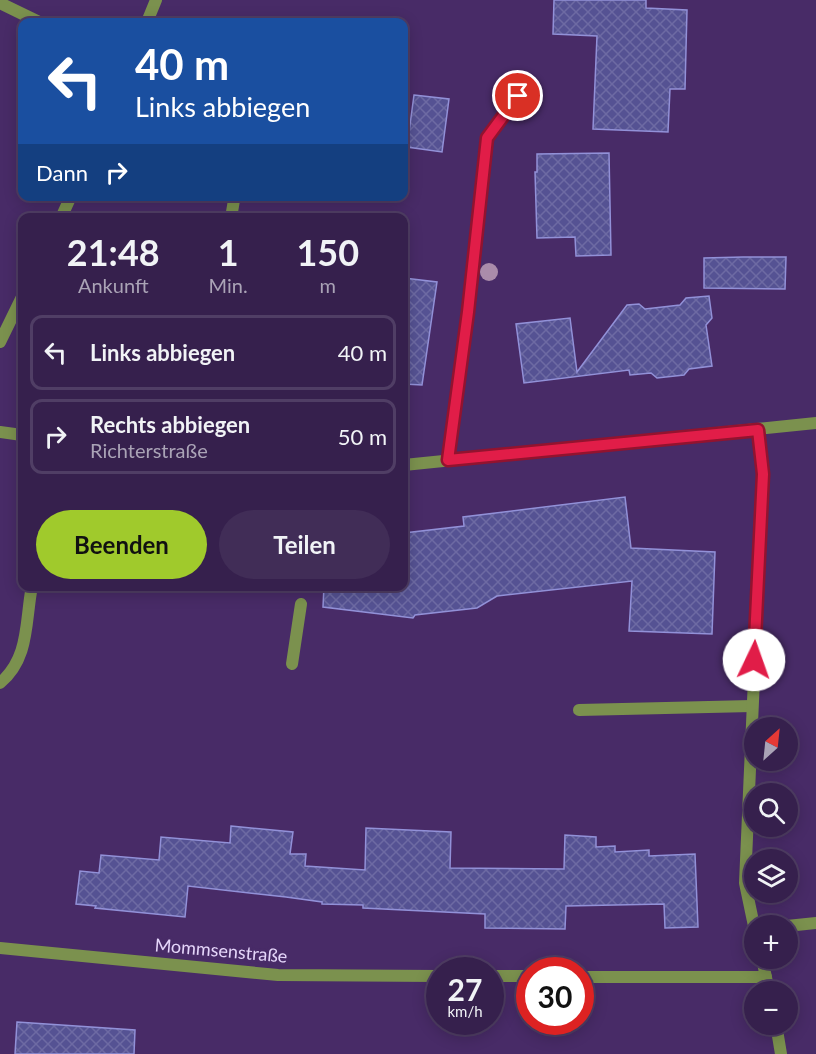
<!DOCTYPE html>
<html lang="de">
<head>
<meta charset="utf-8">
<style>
  body { margin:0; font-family:Lato,sans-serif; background:#412d57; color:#f1f3f6; height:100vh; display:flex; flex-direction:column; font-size:22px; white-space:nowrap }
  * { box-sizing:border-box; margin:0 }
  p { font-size:20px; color:#aaa3b6 }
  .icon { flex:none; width:33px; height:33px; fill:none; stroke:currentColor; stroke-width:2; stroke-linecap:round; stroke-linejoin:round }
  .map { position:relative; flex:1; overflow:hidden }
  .sheet { position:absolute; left:18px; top:213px; width:390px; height:378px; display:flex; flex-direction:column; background:#36204d; border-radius:12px; box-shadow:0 3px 15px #0003,0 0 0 2px #503e65 }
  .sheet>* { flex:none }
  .top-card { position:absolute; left:18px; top:18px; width:390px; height:183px; border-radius:12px; box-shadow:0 3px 15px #0003,0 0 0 2px #503e65; background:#1a4fa0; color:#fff; overflow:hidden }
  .needle { width:39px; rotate:27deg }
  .controls { position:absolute; left:744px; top:717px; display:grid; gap:12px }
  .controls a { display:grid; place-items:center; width:54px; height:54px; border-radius:50%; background:#36204d; box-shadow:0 3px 15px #0003,0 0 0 2px #503e65; font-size:30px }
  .speed { position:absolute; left:426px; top:957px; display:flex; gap:12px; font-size:30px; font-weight:700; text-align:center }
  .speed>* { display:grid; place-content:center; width:78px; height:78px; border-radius:50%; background:#36204d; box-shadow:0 3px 15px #0003,0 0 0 2px #503e65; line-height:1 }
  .speed small { font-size:15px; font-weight:400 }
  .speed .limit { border:9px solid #d22; background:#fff; color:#111 }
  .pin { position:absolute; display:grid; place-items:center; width:51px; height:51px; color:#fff; margin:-26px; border:3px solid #fff; border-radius:50%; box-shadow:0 2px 6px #0007 }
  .me { position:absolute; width:66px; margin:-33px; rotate:3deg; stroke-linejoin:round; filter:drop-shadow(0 0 4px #0008) }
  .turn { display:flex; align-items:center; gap:21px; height:126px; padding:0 18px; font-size:27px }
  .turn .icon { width:78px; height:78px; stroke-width:2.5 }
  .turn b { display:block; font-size:42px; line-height:51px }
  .then { display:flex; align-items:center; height:57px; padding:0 18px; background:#0003; gap:12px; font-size:22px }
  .eta { display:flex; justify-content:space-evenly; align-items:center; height:102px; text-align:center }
  .eta b { font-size:36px; font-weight:700; line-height:42px }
  .action { display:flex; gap:12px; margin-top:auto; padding:12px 18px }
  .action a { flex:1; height:69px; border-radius:36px; background:#a0ca2c; color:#111; font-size:24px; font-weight:700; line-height:69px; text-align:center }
  .action a+a { background:#412d57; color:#f1f3f6 }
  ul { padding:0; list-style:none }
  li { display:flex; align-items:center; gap:18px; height:75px; margin:0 12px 9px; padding:0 6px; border:3px solid #503e65; border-radius:12px }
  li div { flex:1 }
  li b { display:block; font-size:22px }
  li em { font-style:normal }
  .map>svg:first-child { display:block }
  .building { fill:url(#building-cross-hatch); stroke:#9291d8; stroke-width:1.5 }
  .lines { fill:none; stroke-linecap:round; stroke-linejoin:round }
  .lane { stroke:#7b914e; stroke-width:12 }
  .street { stroke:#7b914e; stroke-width:12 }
  .tree { fill:#aa8caa }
  .route-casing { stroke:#92132f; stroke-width:15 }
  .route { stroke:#e11d48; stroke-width:10 }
  .labels { text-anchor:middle; stroke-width:6; stroke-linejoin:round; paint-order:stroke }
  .street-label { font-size:18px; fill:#e5d6fa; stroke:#482b67 }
</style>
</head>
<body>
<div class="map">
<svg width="816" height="1054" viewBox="0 0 816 1054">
  <defs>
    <pattern id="building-cross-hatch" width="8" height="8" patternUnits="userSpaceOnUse" patternTransform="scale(1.5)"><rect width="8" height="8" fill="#555293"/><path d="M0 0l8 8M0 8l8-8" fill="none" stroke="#6d6aa3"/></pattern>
  </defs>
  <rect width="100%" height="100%" fill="#482b67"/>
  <g class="building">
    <path d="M554,0h92v8l41,2 -2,79h-15l-2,43 -75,-3 4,-93 -44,-2z"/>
    <path d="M414,95l35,4 -7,53 -35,-5z"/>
    <path d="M609,153l2,102 -35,1 -1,-19 -38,1 -2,-66h2v-18z"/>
    <path d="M743,257h43l-1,32 -81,-1v-30z"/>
    <path d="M404,278l33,4 -15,103 -18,-1z"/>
    <path d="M709,296l3,22 -6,7 6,41 -23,3 -5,6 -27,3 -6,-5 -21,2 -1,-5 -105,13 -8,-59 54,-6 7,54 50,-67 12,-1 6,5 35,-4 6,-7z"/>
    <path d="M625,497l6,51 84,4 -3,82 -83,-3 3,-50 -135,15 -20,12 -62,7 -2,3 -90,-11 1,-21h80v-53l60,-7 -1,-9z"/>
    <path d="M231,826l62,6 -3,22h16l-1,12 60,4 1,-42 85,4 -1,36 114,1 1,-34 31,2v10l19,-1v6l34,-2v6l46,-2 3,73 -33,1 -1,-24 -98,2 -1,23 -80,-1v-14l-122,-6v-3l-41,-1v-2l-36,-5 -98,-11 -3,31 -90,-9 1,-2 -20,-2 4,-33 19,2 2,-18 58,5 2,-23 69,6z"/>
    <path d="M17,1022l118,8 -1,24h-119z"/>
  </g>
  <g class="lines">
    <g class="lane">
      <path d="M231,218l3,-18"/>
      <path d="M292,664l9,-60"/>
      <path d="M0,683c30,-25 25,-62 32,-97"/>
      <path d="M579,710l173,-4"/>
      <path d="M787,926l29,-3"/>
    </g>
    <g class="street">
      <path d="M0,3l39,19"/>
      <path d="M147,22l9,-22"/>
      <path d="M61,218l10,-22"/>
      <path d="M0,342l22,-45"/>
      <path d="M0,432l22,3"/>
      <path d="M448,460l20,-148 19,-174 31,-42"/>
      <path d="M404,465l412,-42"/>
      <path d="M754,926l-9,-43 18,-409 -5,-44"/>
      <path d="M0,948l278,27 162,1"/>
      <path d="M762,958l7,34"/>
      <path d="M490,976h40"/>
      <path d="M580,977h186"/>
      <path d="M776,1024l5,30"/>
    </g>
  </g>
  <circle class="tree" cx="489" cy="272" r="9"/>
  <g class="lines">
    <g class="route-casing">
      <path id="route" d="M518,96l-31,42 -19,174 -20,148 310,-30 5,44 -9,186"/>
    </g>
    <use href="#route" class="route"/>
  </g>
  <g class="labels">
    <g class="street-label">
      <text transform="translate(221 951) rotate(5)" y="6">Mommsenstraße</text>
    </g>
  </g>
</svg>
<div class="controls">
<a><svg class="needle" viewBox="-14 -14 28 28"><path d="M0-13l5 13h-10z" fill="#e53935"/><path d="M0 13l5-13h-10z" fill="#aaa3b6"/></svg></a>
<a><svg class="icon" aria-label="search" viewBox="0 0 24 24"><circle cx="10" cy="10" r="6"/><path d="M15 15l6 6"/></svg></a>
<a><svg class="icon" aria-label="layers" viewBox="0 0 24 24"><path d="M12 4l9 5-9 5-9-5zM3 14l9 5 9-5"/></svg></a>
<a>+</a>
<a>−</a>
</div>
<div class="speed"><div>27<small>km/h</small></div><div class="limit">30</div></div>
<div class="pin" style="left:518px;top:96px;background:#d93025"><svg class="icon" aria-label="arrive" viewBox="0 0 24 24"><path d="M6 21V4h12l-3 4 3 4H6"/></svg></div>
<svg class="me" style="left:754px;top:660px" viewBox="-20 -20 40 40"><circle r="19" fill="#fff"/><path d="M0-13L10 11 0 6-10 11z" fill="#e11d48"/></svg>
<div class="top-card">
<div class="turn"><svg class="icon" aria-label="left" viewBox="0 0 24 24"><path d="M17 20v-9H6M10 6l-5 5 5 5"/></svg><div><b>40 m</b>Links abbiegen</div></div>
<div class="then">Dann<svg class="icon" aria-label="right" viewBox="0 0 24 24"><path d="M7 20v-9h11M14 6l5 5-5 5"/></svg></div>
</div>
<section class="sheet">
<div class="eta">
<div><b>21:48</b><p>Ankunft</p></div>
<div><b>1</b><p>Min.</p></div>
<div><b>150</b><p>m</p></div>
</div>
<ul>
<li><svg class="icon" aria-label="left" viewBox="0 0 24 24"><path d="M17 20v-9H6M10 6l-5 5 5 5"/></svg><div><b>Links abbiegen</b></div><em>40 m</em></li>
<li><svg class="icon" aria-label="right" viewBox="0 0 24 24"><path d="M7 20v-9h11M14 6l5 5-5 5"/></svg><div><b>Rechts abbiegen</b><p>Richterstraße</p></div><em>50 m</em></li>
</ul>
<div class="action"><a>Beenden</a><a>Teilen</a></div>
</section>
</div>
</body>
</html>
